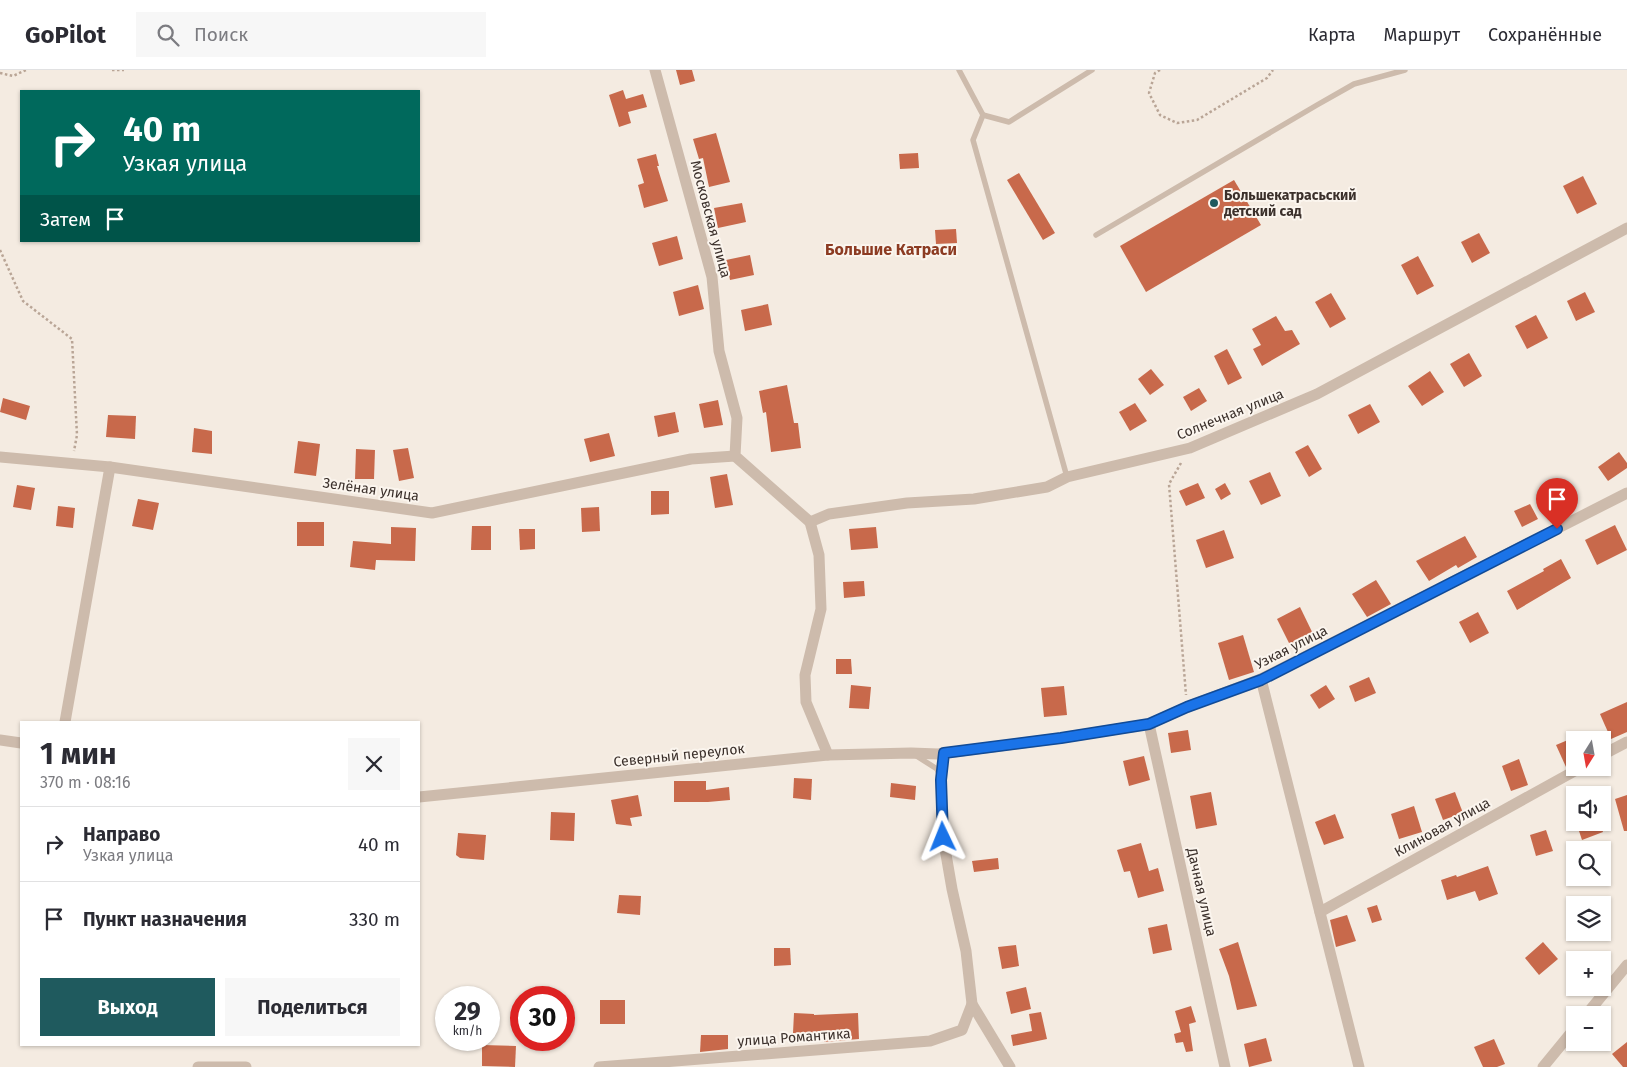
<!DOCTYPE html>
<html lang="ru">
<head>
<meta charset="utf-8">
<style>
  body { margin:0; font-family:"Fira Sans",sans-serif; background:#f7f7f7; color:#2b2b33; height:100vh; display:flex; flex-direction:column; font-size:19px; white-space:nowrap }
  * { box-sizing:border-box; margin:0 }
  p { font-size:16px; color:#7c7c81 }
  .icon { flex:none; width:28px; height:28px; fill:none; stroke:currentColor; stroke-width:2; stroke-linecap:round; stroke-linejoin:round }
  .map { position:relative; flex:1; overflow:hidden }
  .side { position:absolute; left:20px; top:651px; width:400px; height:325px; display:flex; flex-direction:column; background:#fff; border-radius:0px; box-shadow:0 1px 4px #0004 }
  .side>* { flex:none }
  .top-card { position:absolute; left:20px; top:20px; width:400px; height:152px; border-radius:0px; box-shadow:0 1px 4px #0004; background:#00695c; color:#fff; overflow:hidden }
  .needle { width:32px; rotate:191deg }
  .controls { position:absolute; left:1566px; top:661px; display:grid; gap:10px }
  .controls a { display:grid; place-items:center; width:45px; height:45px; border-radius:0px; background:#fff; box-shadow:0 1px 4px #0004; font-size:25px }
  .speed { position:absolute; left:435px; top:916px; display:flex; gap:10px; font-size:25px; font-weight:700; text-align:center }
  .speed>* { display:grid; place-content:center; width:65px; height:65px; border-radius:50%; background:#fff; box-shadow:0 1px 4px #0004; line-height:1 }
  .speed small { font-size:12px; font-weight:400 }
  .speed .limit { border:8px solid #d22; background:#fff; color:#111 }
  .pin { position:absolute; display:grid; place-items:center; width:42px; height:42px; color:#fff; margin:-51px -21px; border-radius:50% 50% 50% 0; rotate:-45deg; box-shadow:0 0 5px #0007 }
  .pin .icon { rotate:45deg }
  .me { position:absolute; width:55px; margin:-28px; rotate:358deg; stroke-linejoin:round; filter:drop-shadow(0 0 4px #0008) }
  .turn { display:flex; align-items:center; gap:18px; height:105px; padding:0 20px; font-size:22px }
  .turn .icon { width:65px; height:65px; stroke-width:2.5 }
  .turn b { display:block; font-size:35px; line-height:42px }
  .then { display:flex; align-items:center; height:48px; padding:0 20px; background:#0003; gap:10px; font-size:19px }
  .round { display:grid; place-items:center; flex:none; width:52px; height:52px; border-radius:0px; background:#f7f7f7 }
  .summary { display:flex; align-items:center; justify-content:space-between; height:85px; padding:0 20px }
  h1 { font-size:30px; font-weight:700; line-height:38px }
  .cta { display:flex; gap:10px; margin-top:auto; padding:10px 20px }
  .cta a { flex:1; height:58px; border-radius:0px; background:#1f5a5e; color:#fff; font-size:20px; font-weight:700; line-height:58px; text-align:center }
  .cta a+a { background:#f7f7f7; color:#2b2b33 }
  ul { padding:0; list-style:none }
  li { display:flex; align-items:center; gap:15px; height:75px; padding:0 20px; border-top:1px solid #e1e1e2 }
  li div { flex:1 }
  li b { display:block; font-size:19px }
  li em { font-style:normal }
  header { display:flex; align-items:center; gap:30px; box-sizing:border-box; height:70px; padding:0 25px; background:#fff; border-bottom:1px solid #e1e1e2 }
  header strong { font-size:24px }
  nav { display:flex; gap:28px; margin-inline-start:auto; font-size:18px }
  .search { width:350px; height:45px; background:#f7f7f7; display:flex; align-items:center; gap:12px; box-sizing:border-box; padding:0 18px; border-radius:0px; color:#7c7c81; font-size:19px }
  .map>svg:first-child { display:block }
  .building { fill:#c8694b }
  .lines { fill:none; stroke-linecap:round; stroke-linejoin:round }
  .path { stroke:#b9a596; stroke-width:2.5; stroke-dasharray:2.5 2.5; stroke-linecap:butt }
  .lane { stroke:#cdbbac; stroke-width:5.5 }
  .street { stroke:#cdbbac; stroke-width:11 }
  .route-casing { stroke:#114b97; stroke-width:12 }
  .route { stroke:#1a73e8; stroke-width:9 }
  .poi-dot { fill:#1f5a5e; stroke:#fbf5ee; stroke-width:2 }
  .labels { text-anchor:middle; stroke-width:4; stroke-linejoin:round; paint-order:stroke }
  .poi-label { font-size:14px; font-weight:bold; fill:#3b302b; stroke:#fbf5ee; text-anchor:start }
  .street-label { font-size:14px; fill:#3b302b; stroke:#fbf5ee }
  .quarter-label { font-size:16px; font-weight:bold; fill:#8c3b22; stroke:#fbf5ee }
</style>
</head>
<body>
<header>
<strong>GoPilot</strong>
<div class="search"><svg class="icon" aria-label="search" viewBox="0 0 24 24"><circle cx="10" cy="10" r="6"/><path d="M15 15l6 6"/></svg>Поиск</div>
<nav><a>Карта</a><a>Маршрут</a><a>Сохранённые</a></nav>
</header>
<div class="map">
<svg width="1627" height="997" viewBox="0 0 1627 997">
  <rect width="100%" height="100%" fill="#f4ebe1"/>
  <g class="building">
    <path d="M676,0h16l3,11 -15,4z"/>
    <path d="M623,20l3,9 17,-5 4,13 -19,5 3,11 -12,4 -10,-32z"/>
    <path d="M716,63l14,49 -21,5 -6,-29 -4,1 -6,-20z"/>
    <path d="M918,83l1,15 -19,1 -1,-15z"/>
    <path d="M656,84l3,12h-2l11,35 -24,7 -6,-23 6,-2 -7,-24z"/>
    <path d="M1019,103l36,60 -12,7 -36,-60z"/>
    <path d="M1583,106l14,28 -20,10 -14,-28z"/>
    <path d="M1234,110l27,45 -115,67 -26,-46z"/>
    <path d="M742,133l4,19 -28,6 -4,-20z"/>
    <path d="M956,159l1,14 -21,1 -1,-14z"/>
    <path d="M1479,163l11,20 -18,10 -11,-21z"/>
    <path d="M677,166l6,23 -24,7 -7,-23z"/>
    <path d="M750,185l4,20 -24,5 -4,-20z"/>
    <path d="M1418,186l16,30 -17,9 -16,-30z"/>
    <path d="M698,215l6,24 -25,7 -6,-24z"/>
    <path d="M1585,222l10,20 -19,9 -9,-20z"/>
    <path d="M1331,223l15,26 -16,9 -15,-26z"/>
    <path d="M768,234l4,21 -27,6 -4,-21z"/>
    <path d="M1536,245l12,23 -21,11 -12,-23z"/>
    <path d="M1276,246l9,15 7,-1 8,14 -38,22 -9,-17 8,-4 -9,-16z"/>
    <path d="M1227,279l15,29 -14,7 -14,-29z"/>
    <path d="M1469,283l13,23 -18,11 -14,-23z"/>
    <path d="M1151,299l13,16 -14,10 -12,-16z"/>
    <path d="M1430,301l14,21 -22,14 -14,-20z"/>
    <path d="M787,315l7,38h4l3,25 -30,4 -5,-40 -3,1 -4,-22z"/>
    <path d="M1199,318l8,13 -16,10 -8,-14z"/>
    <path d="M3,328l27,8 -4,14 -26,-8z"/>
    <path d="M718,330l5,25 -19,3 -5,-24z"/>
    <path d="M1135,333l12,18 -17,10 -11,-19z"/>
    <path d="M1370,334l10,18 -22,12 -10,-19z"/>
    <path d="M675,342l4,20 -21,5 -4,-21z"/>
    <path d="M108,345l28,1 -1,23 -29,-2z"/>
    <path d="M194,358l18,3v23l-20,-2z"/>
    <path d="M609,363l6,23 -25,6 -6,-23z"/>
    <path d="M298,371l22,3 -4,32 -22,-3z"/>
    <path d="M1308,375l14,24 -13,8 -14,-25z"/>
    <path d="M408,378l6,30 -15,3 -6,-31z"/>
    <path d="M356,379l19,1 -1,29h-19z"/>
    <path d="M1619,382l8,11v5l-19,13 -10,-14z"/>
    <path d="M1270,402l11,24 -20,9 -12,-24z"/>
    <path d="M727,404l6,31 -18,3 -5,-31z"/>
    <path d="M1198,413l7,15 -19,8 -7,-15z"/>
    <path d="M1225,413l6,11 -10,6 -6,-11z"/>
    <path d="M17,415l18,3 -4,22 -18,-3z"/>
    <path d="M651,421h18v23l-18,1z"/>
    <path d="M138,429l21,4 -6,27 -21,-4z"/>
    <path d="M1530,434l8,15 -16,8 -8,-16z"/>
    <path d="M58,436l17,2 -2,20 -17,-2z"/>
    <path d="M599,437l1,24 -18,1 -1,-24z"/>
    <rect x="297" y="452" width="27" height="24"/>
    <path d="M1615,455l12,25 -30,15 -12,-25z"/>
    <path d="M472,456h19v24h-20z"/>
    <path d="M391,457l25,1 -1,33 -39,-1 -1,10 -25,-3 3,-26 38,3z"/>
    <path d="M876,457l2,21 -27,2 -2,-21z"/>
    <path d="M519,459h16v20l-15,1z"/>
    <path d="M1224,460l10,28 -28,10 -10,-28z"/>
    <path d="M1465,466l12,21 -19,11 -2,-3 -27,16 -13,-20z"/>
    <path d="M1561,489l10,19 -54,32 -10,-19 37,-20 -1,-2z"/>
    <path d="M1376,510l15,24 -24,13 -15,-23z"/>
    <path d="M864,511l1,15 -21,2 -1,-16z"/>
    <path d="M1300,537l15,31 -23,11 -15,-30z"/>
    <path d="M1478,542l11,21 -19,10 -11,-21z"/>
    <path d="M1243,565l11,37 -25,8 -11,-37z"/>
    <path d="M836,589h15l1,15h-16z"/>
    <path d="M1369,607l7,16 -21,9 -6,-16z"/>
    <path d="M851,615l20,2 -2,22 -20,-1z"/>
    <path d="M1326,615l9,14 -16,10 -9,-14z"/>
    <path d="M1064,616l3,29 -23,2 -3,-29z"/>
    <path d="M1627,632v30l-16,7 -11,-25z"/>
    <path d="M1188,660l3,20 -20,3 -3,-20z"/>
    <path d="M1575,667v25l-9,5 -10,-22z"/>
    <path d="M1144,686l6,24 -21,6 -6,-25z"/>
    <path d="M1519,689l9,26 -17,6 -9,-25z"/>
    <path d="M794,708l18,1 -1,21 -18,-2z"/>
    <path d="M674,711h32v9l23,-3 1,13 -22,2h-34z"/>
    <path d="M891,713l25,3 -1,14 -25,-3z"/>
    <path d="M1211,722l6,33 -21,4 -6,-33z"/>
    <path d="M1455,722l8,21 -20,7 -8,-21z"/>
    <path d="M638,725l4,21 -12,2 2,8 -16,-2 -5,-24z"/>
    <path d="M1627,725v36h-3l-9,-32z"/>
    <path d="M1414,736l8,26 -23,7 -8,-25z"/>
    <path d="M551,742l24,1 -1,28 -24,-1z"/>
    <path d="M1335,744l9,24 -20,7 -9,-23z"/>
    <path d="M1576,752h24l3,10 -21,8z"/>
    <path d="M1546,760l7,21 -17,5 -6,-21z"/>
    <path d="M458,763l28,2 -2,25 -24,-2 -4,-3z"/>
    <path d="M1141,773l8,28 9,-3 6,23 -26,7 -8,-27 -6,1 -7,-22z"/>
    <path d="M998,788l1,11 -25,3 -2,-11z"/>
    <path d="M1488,796l10,28 -19,7 -4,-10 -28,9 -6,-20 15,-5 1,2z"/>
    <path d="M619,825l22,1 -1,19 -23,-2z"/>
    <path d="M1377,835l5,15 -10,3 -5,-15z"/>
    <path d="M1347,845l9,26 -20,6 -6,-27z"/>
    <path d="M1167,854l5,26 -19,4 -5,-26z"/>
    <path d="M1238,872l19,64 -20,4 -8,-34 -10,-27z"/>
    <path d="M1543,872l15,17 -19,16 -14,-17z"/>
    <path d="M1016,875l3,21 -17,3 -4,-22z"/>
    <path d="M774,878h16l1,17 -17,1z"/>
    <path d="M1026,917l5,22 -20,5 -5,-22z"/>
    <rect x="600" y="930" width="25" height="24"/>
    <path d="M1191,936l5,16 -7,2 4,27 -7,1 -3,-10 -7,1 -2,-9 7,-2 -6,-21z"/>
    <path d="M1041,942l6,27 -34,7 -2,-11 21,-4 -3,-17z"/>
    <path d="M794,943l20,1v1l44,-2 1,26 -35,3v-7l-31,-2z"/>
    <path d="M701,965h27v14l-28,3z"/>
    <path d="M1266,968l6,23 -23,6 -5,-23z"/>
    <path d="M1494,969l11,25 -8,3h-14l-9,-20z"/>
    <path d="M1627,972v25h-4l-11,-13z"/>
    <path d="M482,975l34,1 -1,21 -33,-1z"/>
  </g>
  <g class="lines">
    <g class="path">
      <path d="M112,0h12"/>
      <path d="M1160,0l-5,3 -6,20 11,22 17,8 20,-3 70,-42 6,-8"/>
      <path d="M0,3l13,3 13,-6"/>
      <path d="M0,180l23,51 49,38 5,96 -3,16"/>
      <path d="M1181,393l-12,21 17,211"/>
    </g>
    <g class="lane">
      <path d="M959,0l24,45 -10,25 94,337"/>
      <path d="M983,45l26,7 83,-52"/>
      <path d="M1096,165l221,-130 37,-21 51,-14"/>
      <path d="M915,685l22,14 2,5"/>
    </g>
    <g class="street">
      <path d="M655,0l57,207 7,74 18,67 -2,38 75,66 9,33 2,54 -16,66 1,27 22,53"/>
      <path d="M0,387l110,10 322,46 259,-54 44,-3"/>
      <path d="M810,452l19,-8 78,-11 67,-4 73,-12 20,-10 123,-29 127,-54 310,-166"/>
      <path d="M1261,609l98,388"/>
      <path d="M65,652l45,-255"/>
      <path d="M1149,654l76,343"/>
      <path d="M0,670l21,3"/>
      <path d="M943,683l-2,27 2,57 9,52 14,62 6,53 38,63"/>
      <path d="M1602,685l25,-13"/>
      <path d="M419,727l409,-42 83,-2 27,1 123,-16 88,-14 38,-17 74,-28 366,-186"/>
      <path d="M1320,842l260,-144"/>
      <path d="M1586,945l41,-50"/>
      <path d="M198,997h48"/>
      <path d="M599,997l331,-26 32,-11 10,-26"/>
      <path d="M1543,997l32,-39"/>
    </g>
  </g>
  <g class="lines">
    <g class="route-casing">
      <path id="route" d="M943,767l-2,-57 3,-27 117,-15 88,-14 38,-17 74,-27 296,-151"/>
    </g>
    <use href="#route" class="route"/>
  </g>
  <circle class="poi-dot" cx="1214" cy="133" r="5"/>
  <g class="labels">
    <g class="poi-label">
      <text x="1224" y="130">Большекатрасьский<tspan x="1224" dy="16">детский сад</tspan></text>
    </g>
    <g class="street-label">
      <text transform="translate(711 149) rotate(75)" y="5">Московская улица</text>
      <text transform="translate(1230 344) rotate(-22)" y="5">Солнечная улица</text>
      <text transform="translate(371 419) rotate(8)" y="5">Зелёная улица</text>
      <text transform="translate(1291 577) rotate(-27)" y="5">Узкая улица</text>
      <text transform="translate(679 685) rotate(-6)" y="5">Северный переулок</text>
      <text transform="translate(1442 757) rotate(-29)" y="5">Клиновая улица</text>
      <text transform="translate(1202 822) rotate(77)" y="5">Дачная улица</text>
      <text transform="translate(794 967) rotate(-4)" y="5">улица Романтика</text>
    </g>
    <g class="quarter-label">
      <text x="891" y="185">Большие Катраси</text>
    </g>
  </g>
</svg>
<div class="controls">
<a><svg class="needle" viewBox="-14 -14 28 28"><path d="M0-13l5 13h-10z" fill="#e53935"/><path d="M0 13l5-13h-10z" fill="#7c7c81"/></svg></a>
<a><svg class="icon" aria-label="sound" viewBox="0 0 24 24"><path d="M4 9h4l5-4v14l-5-4H4zM17 9q2 3 0 6"/></svg></a>
<a><svg class="icon" aria-label="search" viewBox="0 0 24 24"><circle cx="10" cy="10" r="6"/><path d="M15 15l6 6"/></svg></a>
<a><svg class="icon" aria-label="layers" viewBox="0 0 24 24"><path d="M12 4l9 5-9 5-9-5zM3 14l9 5 9-5"/></svg></a>
<a>+</a>
<a>−</a>
</div>
<div class="speed"><div>29<small>km/h</small></div><div class="limit">30</div></div>
<div class="pin" style="left:1557px;top:459px;background:#d93025"><svg class="icon" aria-label="arrive" viewBox="0 0 24 24"><path d="M6 21V4h12l-3 4 3 4H6"/></svg></div>
<svg class="me" style="left:943px;top:767px" viewBox="-20 -20 40 40"><path d="M0-17L14 15 0 8-14 15z" fill="#1a73e8" stroke="#fff" stroke-width="4"/></svg>
<div class="top-card">
<div class="turn"><svg class="icon" aria-label="right" viewBox="0 0 24 24"><path d="M7 20v-9h11M14 6l5 5-5 5"/></svg><div><b>40 m</b>Узкая улица</div></div>
<div class="then">Затем<svg class="icon" aria-label="arrive" viewBox="0 0 24 24"><path d="M6 21V4h12l-3 4 3 4H6"/></svg></div>
</div>
<section class="side">
<div class="summary"><div><h1>1 мин</h1><p>370 m · 08:16</p></div><a class="round"><svg class="icon" aria-label="close" viewBox="0 0 24 24"><path d="M6 6l12 12M18 6L6 18"/></svg></a></div>
<ul>
<li><svg class="icon" aria-label="right" viewBox="0 0 24 24"><path d="M7 20v-9h11M14 6l5 5-5 5"/></svg><div><b>Направо</b><p>Узкая улица</p></div><em>40 m</em></li>
<li><svg class="icon" aria-label="arrive" viewBox="0 0 24 24"><path d="M6 21V4h12l-3 4 3 4H6"/></svg><div><b>Пункт назначения</b></div><em>330 m</em></li>
</ul>
<div class="cta"><a>Выход</a><a>Поделиться</a></div>
</section>
</div>
</body>
</html>
